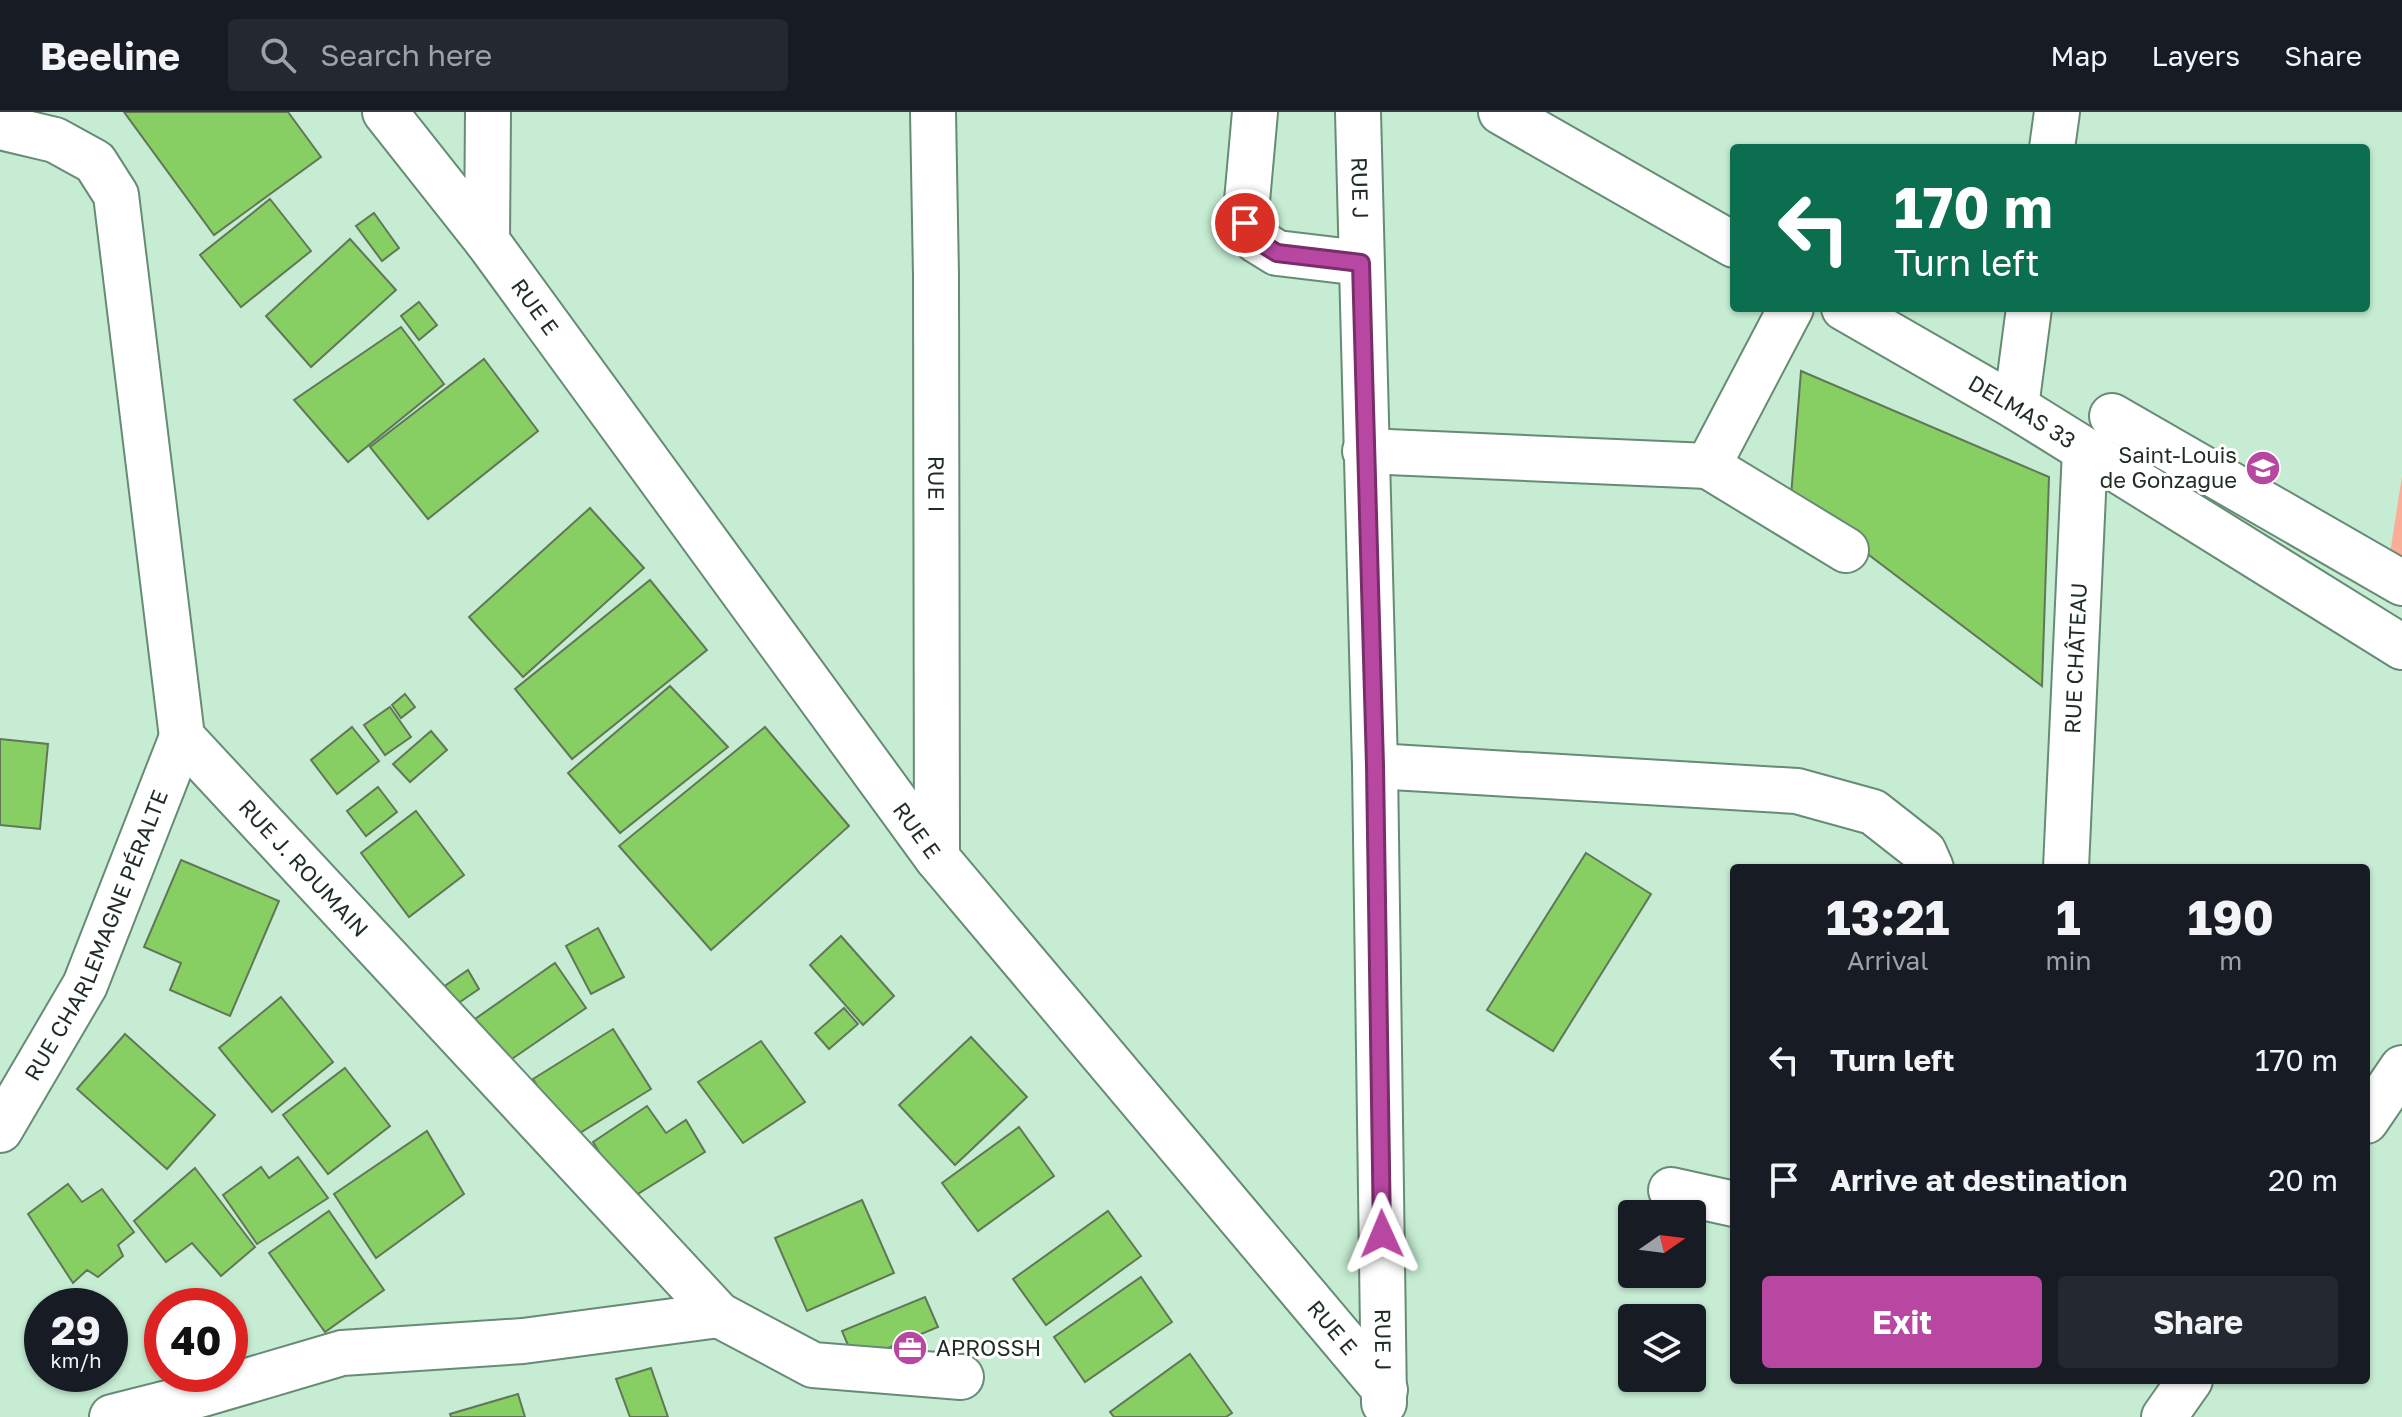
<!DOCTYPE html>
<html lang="en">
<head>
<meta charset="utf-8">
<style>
  body { margin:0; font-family:"Golos Text",sans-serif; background:#242831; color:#f1f3f6; height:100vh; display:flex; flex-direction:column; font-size:30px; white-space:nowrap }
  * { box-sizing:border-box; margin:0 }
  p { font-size:26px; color:#9ea1a6 }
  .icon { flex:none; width:44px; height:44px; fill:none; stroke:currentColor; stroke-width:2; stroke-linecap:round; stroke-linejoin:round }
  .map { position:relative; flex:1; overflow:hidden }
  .panel { position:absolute; left:1730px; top:752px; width:640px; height:520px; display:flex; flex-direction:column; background:#171b24; border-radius:8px; box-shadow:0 2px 6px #0004 }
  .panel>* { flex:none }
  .top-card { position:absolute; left:1730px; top:32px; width:640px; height:168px; border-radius:8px; box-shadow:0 2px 6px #0004; background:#0b6e4f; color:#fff; overflow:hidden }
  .needle { width:52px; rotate:76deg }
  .controls { position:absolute; left:1618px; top:1088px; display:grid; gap:16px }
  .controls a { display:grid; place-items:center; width:88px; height:88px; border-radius:8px; background:#171b24; box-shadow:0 2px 6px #0004; font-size:40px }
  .speed { position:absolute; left:24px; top:1176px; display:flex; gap:16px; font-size:40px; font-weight:700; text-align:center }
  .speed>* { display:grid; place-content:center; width:104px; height:104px; border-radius:50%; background:#171b24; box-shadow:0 2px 6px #0004; line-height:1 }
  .speed small { font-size:20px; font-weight:400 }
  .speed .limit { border:12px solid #d22; background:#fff; color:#111 }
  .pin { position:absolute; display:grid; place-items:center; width:68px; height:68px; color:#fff; margin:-34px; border:4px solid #fff; border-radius:50%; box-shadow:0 2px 8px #0007 }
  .me { position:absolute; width:88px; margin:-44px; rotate:359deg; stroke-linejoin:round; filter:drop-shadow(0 0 6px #0008) }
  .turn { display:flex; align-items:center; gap:28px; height:168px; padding:0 32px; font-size:36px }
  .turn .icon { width:104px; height:104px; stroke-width:2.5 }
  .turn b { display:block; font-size:56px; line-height:68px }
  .eta { display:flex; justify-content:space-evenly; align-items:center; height:136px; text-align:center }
  .eta b { font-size:48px; font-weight:700; line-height:56px }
  .primary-button { display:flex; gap:16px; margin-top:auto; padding:16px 32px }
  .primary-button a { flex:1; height:92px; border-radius:8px; background:#b847a2; color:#fff; font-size:32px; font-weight:700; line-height:92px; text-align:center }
  .primary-button a+a { background:#242831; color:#f1f3f6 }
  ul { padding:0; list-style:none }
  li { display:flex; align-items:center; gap:24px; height:120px; padding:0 32px }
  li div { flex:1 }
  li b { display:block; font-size:30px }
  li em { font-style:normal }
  header { display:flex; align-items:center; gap:48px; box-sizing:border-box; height:112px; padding:0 40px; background:#171b24; border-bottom:2px solid #363941 }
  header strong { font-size:38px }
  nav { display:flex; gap:44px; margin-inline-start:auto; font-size:28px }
  .search { width:560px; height:72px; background:#242831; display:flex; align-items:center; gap:20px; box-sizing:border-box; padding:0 28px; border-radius:8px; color:#9ea1a6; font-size:30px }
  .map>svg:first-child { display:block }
  .green { fill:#fbad98 }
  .building { fill:#87cf62; stroke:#617758; stroke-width:2 }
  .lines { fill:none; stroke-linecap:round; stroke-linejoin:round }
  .minor-casing { stroke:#678b74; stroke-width:48 }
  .major-casing { stroke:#678b74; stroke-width:48 }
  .minor { stroke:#fff; stroke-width:44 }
  .major { stroke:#fff; stroke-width:44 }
  .route-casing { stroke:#782e69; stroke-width:20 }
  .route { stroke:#b847a2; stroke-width:14 }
  .labels { text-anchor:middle; stroke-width:6; stroke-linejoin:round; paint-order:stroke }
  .street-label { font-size:22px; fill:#1f2d24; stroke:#fff }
  .poi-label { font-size:22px; fill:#1f2d24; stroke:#fff; text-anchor:end }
</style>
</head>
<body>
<header>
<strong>Beeline</strong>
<div class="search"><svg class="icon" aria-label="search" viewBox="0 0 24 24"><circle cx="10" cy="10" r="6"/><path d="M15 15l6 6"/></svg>Search here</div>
<nav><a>Map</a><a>Layers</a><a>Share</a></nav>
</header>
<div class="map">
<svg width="2402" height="1305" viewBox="0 0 2402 1305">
  <rect width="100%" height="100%" fill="#c6edd3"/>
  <path class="green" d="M2402,364v79l-12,-2z"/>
  <g class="building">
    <path d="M124,0h164l33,45 -107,78z"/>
    <path d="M270,87l41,52 -70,56 -41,-52z"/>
    <path d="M374,101l25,35 -17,13 -26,-35z"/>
    <path d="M350,127l46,51 -85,77 -45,-51z"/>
    <path d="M419,190l18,23 -18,15 -18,-24z"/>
    <path d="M401,215l43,57 -96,78 -54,-62z"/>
    <path d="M484,247l54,72 -110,88 -58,-72z"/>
    <path d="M1801,259l248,106 -7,209 -251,-190z"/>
    <path d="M590,396l54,60 -121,109 -54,-60z"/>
    <path d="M650,468l57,70 -135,109 -57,-70z"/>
    <path d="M670,574l58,61 -108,86 -52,-60z"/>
    <path d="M405,582l10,13 -14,11 -9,-13z"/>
    <path d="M390,595l21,30 -26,18 -21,-30z"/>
    <path d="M352,615l27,34 -42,33 -26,-34z"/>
    <path d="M765,615l84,99 -138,124 -92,-104z"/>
    <path d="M431,619l16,19 -37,32 -17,-18z"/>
    <path d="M0,627l48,5 -8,85 -40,-4z"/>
    <path d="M378,675l19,25 -31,24 -19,-25z"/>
    <path d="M416,699l48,64 -55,42 -48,-64z"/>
    <path d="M1586,741l65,41 -98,157 -66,-41z"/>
    <path d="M181,748l98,41 -49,115 -60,-26 11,-27 -37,-16z"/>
    <path d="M598,816l26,49 -33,17 -25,-48z"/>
    <path d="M841,824l53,60 -31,29 -53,-60z"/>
    <path d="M555,851l31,45 -80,55 -31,-44z"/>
    <path d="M468,858l11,19 -34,23 -12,-18z"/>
    <path d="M281,885l52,65 -61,50 -53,-64z"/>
    <path d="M844,896l14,16 -29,25 -14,-16z"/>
    <path d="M613,917l38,60 -81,50 -37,-60z"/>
    <path d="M125,922l90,81 -48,54 -90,-80z"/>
    <path d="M971,925l56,60 -72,68 -56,-60z"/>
    <path d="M761,929l44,61 -62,41 -45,-61z"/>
    <path d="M345,956l45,58 -62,48 -45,-59z"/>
    <path d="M647,994l19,27 20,-13 19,32 -77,48 -35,-58z"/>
    <path d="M1019,1015l35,49 -76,55 -36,-48z"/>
    <path d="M427,1019l37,63 -88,64 -42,-64z"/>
    <path d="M298,1045l30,41 -71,46 -34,-49 38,-28 8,11z"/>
    <path d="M195,1056l60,79 -34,29 -29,-33 -26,19 -32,-41z"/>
    <path d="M68,1072l14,18 20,-13 32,43 -16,13 5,11 -25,21 -11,-7 -14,13 -45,-69z"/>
    <path d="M862,1088l32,73 -87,38 -32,-73z"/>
    <path d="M329,1099l55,79 -59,42 -56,-79z"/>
    <path d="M1108,1099l33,45 -95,69 -33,-46z"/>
    <path d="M1141,1165l31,45 -87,60 -31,-45z"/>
    <path d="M925,1185l13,30 -83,35 -13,-31z"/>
    <path d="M1190,1242l42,59 -6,4h-112l-4,-5z"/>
    <path d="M651,1256l17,49h-38l-14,-38z"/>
    <path d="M518,1282l7,23h-74l-1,-3z"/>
  </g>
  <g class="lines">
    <g class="minor-casing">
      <g id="minor">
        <path id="s1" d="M385,0l102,129 450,617 448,532"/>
        <path id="s2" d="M933,0l3,164 1,582"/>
        <path d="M1255,0l-10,111 11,17 21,13 84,10"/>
        <path id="s3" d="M1358,0l17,654 9,637"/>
        <path id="s4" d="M0,15l55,13 40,22 21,33 66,542 537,578 94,50 148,12"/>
        <path d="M2052,36l5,-36"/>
        <path d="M487,129l1,-129"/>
        <path d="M2016,295l13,-99"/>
        <path d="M2112,304l290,167"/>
        <path d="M1365,339l343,15 83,-158"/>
        <path d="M1708,354l138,84"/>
        <path d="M1375,654l422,25 76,21 51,40 7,16"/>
        <path id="s5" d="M2066,756l19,-418"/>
        <path d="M2366,1009l36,-53"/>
        <path id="s6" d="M0,1018l85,-145 97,-248"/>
        <path d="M1671,1078l63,14"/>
        <path d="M112,1305l91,-23 139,-41 181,-12 196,-26"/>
        <path d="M2164,1305l26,-37"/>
      </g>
    </g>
    <g class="major-casing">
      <g id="major">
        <path d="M1501,0l233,133"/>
        <path id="s7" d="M1844,196l172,99 386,240"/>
      </g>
    </g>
    <use href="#minor" class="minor"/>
    <use href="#major" class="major"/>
  </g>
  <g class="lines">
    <g class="route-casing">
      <path id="route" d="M1245,111l11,17 21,13 84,10 14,503 7,468"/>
    </g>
    <use href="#route" class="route"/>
  </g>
  <defs>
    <g id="school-disc" transform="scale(1.8)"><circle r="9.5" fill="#b847a2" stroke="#fff"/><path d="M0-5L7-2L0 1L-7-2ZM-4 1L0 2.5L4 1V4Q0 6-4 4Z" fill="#fff"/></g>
    <g id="office-disc" transform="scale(1.8)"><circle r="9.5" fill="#b847a2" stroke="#fff"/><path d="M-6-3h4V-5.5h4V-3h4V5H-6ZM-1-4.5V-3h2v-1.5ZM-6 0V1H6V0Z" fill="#fff"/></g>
  </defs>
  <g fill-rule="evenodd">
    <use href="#school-disc" x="2263" y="356"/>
    <use href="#office-disc" x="910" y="1236"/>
  </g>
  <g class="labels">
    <g class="street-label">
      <text dy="8" stroke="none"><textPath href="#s3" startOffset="76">RUE J</textPath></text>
      <text dy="8" stroke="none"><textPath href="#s1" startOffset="246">RUE E</textPath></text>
      <text dy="8" stroke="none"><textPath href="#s7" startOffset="206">DELMAS 33</textPath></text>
      <text dy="8" stroke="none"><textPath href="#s2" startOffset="372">RUE I</textPath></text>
      <text dy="8" stroke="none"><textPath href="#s5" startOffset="210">RUE CHÂTEAU</textPath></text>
      <text dy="8" stroke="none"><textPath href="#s1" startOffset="894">RUE E</textPath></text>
      <text dy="8" stroke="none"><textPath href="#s4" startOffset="866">RUE J. ROUMAIN</textPath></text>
      <text dy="8" stroke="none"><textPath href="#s6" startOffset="218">RUE CHARLEMAGNE PÉRALTE</textPath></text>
      <text dy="8" stroke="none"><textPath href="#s1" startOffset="1542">RUE E</textPath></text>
      <text dy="8" stroke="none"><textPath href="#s3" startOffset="1228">RUE J</textPath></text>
    </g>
    <g class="poi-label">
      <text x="2237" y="351">Saint-Louis<tspan x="2237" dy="25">de Gonzague</tspan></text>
      <text x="936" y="1244" text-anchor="start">APROSSH</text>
    </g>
  </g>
</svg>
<div class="controls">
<a><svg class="needle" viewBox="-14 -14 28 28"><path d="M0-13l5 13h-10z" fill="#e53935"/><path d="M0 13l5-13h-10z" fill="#9ea1a6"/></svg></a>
<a><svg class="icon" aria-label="layers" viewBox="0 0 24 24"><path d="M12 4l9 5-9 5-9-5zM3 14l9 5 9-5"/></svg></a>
</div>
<div class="speed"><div>29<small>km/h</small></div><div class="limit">40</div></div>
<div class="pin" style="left:1245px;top:111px;background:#d93025"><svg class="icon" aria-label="arrive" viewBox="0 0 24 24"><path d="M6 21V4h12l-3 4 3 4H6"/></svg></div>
<svg class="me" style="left:1382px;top:1122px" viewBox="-20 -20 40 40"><path d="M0-17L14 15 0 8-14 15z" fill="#b847a2" stroke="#fff" stroke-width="4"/></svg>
<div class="top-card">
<div class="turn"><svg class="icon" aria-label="left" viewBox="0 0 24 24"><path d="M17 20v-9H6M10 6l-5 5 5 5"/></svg><div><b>170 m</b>Turn left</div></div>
</div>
<section class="panel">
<div class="eta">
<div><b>13:21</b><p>Arrival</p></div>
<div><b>1</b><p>min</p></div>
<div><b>190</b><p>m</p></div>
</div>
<ul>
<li><svg class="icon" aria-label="left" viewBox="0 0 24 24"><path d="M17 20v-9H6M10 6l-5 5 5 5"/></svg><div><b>Turn left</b></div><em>170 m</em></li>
<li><svg class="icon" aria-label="arrive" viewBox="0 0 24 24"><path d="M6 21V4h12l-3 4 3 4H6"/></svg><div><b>Arrive at destination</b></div><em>20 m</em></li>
</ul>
<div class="primary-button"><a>Exit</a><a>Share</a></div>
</section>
</div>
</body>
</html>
